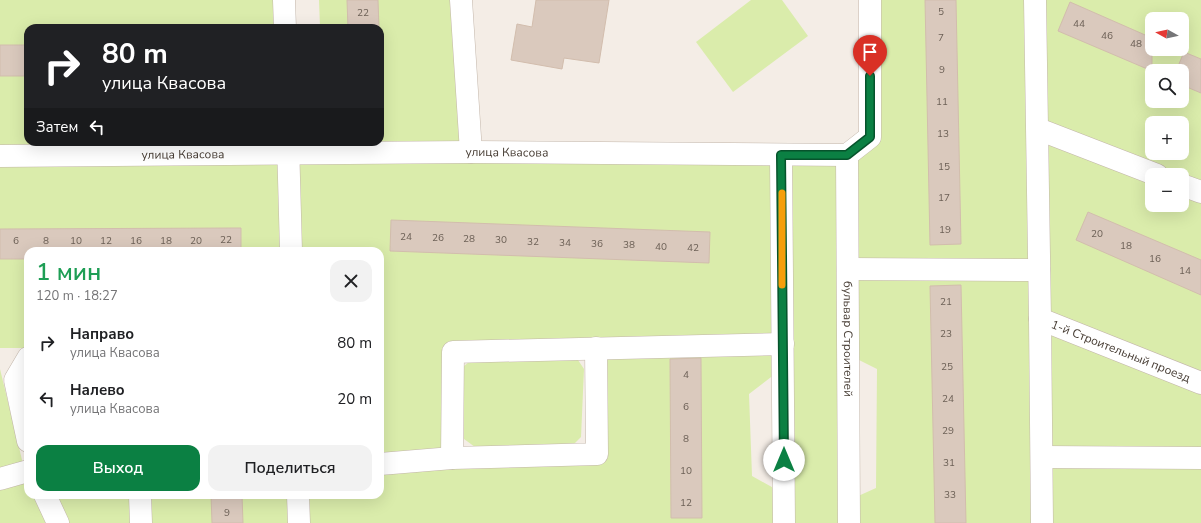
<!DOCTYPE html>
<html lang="ru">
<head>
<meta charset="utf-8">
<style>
  body { margin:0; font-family:"Nunito Sans",sans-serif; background:#f2f2f2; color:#202124; height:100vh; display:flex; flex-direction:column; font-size:15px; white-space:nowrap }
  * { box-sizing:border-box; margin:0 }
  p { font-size:13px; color:#757577 }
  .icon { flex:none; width:22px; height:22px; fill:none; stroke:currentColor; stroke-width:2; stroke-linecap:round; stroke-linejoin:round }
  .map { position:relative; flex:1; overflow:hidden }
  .panel { position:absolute; left:24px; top:247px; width:360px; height:252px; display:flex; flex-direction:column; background:#fff; border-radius:12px; box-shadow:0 4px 16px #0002 }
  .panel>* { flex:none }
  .hud { position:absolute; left:24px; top:24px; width:360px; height:122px; border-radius:12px; box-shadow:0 4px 16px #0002; background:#202124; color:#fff; overflow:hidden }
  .needle { width:26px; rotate:278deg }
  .fabs { position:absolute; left:1145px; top:12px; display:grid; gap:8px }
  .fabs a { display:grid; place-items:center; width:44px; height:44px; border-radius:8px; background:#fff; box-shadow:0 4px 16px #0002; font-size:20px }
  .pin { position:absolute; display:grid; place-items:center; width:34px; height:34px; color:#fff; margin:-41px -17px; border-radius:50% 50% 50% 0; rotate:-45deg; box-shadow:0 0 4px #0007 }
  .pin .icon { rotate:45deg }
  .me { position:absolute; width:44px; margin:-22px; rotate:0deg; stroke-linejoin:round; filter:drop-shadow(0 0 3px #0008) }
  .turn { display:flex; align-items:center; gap:14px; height:84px; padding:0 12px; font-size:18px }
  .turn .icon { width:52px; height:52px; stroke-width:2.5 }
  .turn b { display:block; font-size:28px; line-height:34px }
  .then { display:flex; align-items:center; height:38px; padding:0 12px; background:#0003; gap:8px; font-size:15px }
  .round { display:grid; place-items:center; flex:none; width:42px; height:42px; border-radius:12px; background:#f2f2f2 }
  .headline { display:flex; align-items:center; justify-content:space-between; height:68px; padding:0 12px }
  h1 { font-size:24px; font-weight:600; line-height:30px; color:#1e9e55 }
  .action { display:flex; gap:8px; margin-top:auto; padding:8px 12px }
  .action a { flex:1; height:46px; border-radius:12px; background:#0b8043; color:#fff; font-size:16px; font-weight:600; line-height:46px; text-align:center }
  .action a+a { background:#f2f2f2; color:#202124 }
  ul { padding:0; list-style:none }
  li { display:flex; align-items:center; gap:12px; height:56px; padding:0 12px }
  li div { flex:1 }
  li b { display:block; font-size:15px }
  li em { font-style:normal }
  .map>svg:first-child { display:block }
  .green { fill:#daecab; fill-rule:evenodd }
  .building { fill:#dac9bd; stroke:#d2bdad }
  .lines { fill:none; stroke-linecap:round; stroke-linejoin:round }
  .minor-casing { stroke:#c3b6aa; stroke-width:23 }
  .minor { stroke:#fff; stroke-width:22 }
  .route-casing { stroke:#07532c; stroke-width:10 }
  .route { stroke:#0b8043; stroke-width:7 }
  .slow { stroke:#f59e0b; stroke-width:7 }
  .labels { text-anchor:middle; stroke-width:4; stroke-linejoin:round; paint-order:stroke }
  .number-label { font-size:10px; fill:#6c6056 }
  .street-label { font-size:12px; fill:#473d34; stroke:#fff }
</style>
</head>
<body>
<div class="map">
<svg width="1201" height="523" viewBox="0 0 1201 523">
  <rect width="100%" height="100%" fill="#f4ede6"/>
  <g class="green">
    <path d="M0,0h275l1,28h-248v114h34l-2,8h-60z"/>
    <path d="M319,0h134l10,145 -168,4v-7h85v-114h-63l3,-1z"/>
    <path d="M751,0h31l26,36 -75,56 -37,-50z"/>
    <path d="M876,0h153l2,263h-177l-1,-105 22,-18z"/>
    <path d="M1041,0h160v186l-19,-11h-10l-129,-50zM1152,19h30v30h-30zM1152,71h30v30h-30zM1152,123h30v30h-30z"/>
    <path d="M1043,137l109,43v25h30v-14l19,8v176l-155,-63z"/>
    <path d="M163,142h117v6l-114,2z"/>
    <path d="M295,160h482l1,181 -328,7 -1,106 -69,6v-209h-82z"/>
    <path d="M283,161l3,90h-258v97h-28v-185z"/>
    <path d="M786,161h55l3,362h-55z"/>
    <path d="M1031,277l2,246h-177v-26l20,-9 1,-119 -22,-11v-80z"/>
    <path d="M1046,332l155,62v55h-154z"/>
    <path d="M778,348l1,23 -30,23 3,82 27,15v32h-474l-1,-28h76v-26l222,-11v-105z"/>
    <path d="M473,359l105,1 6,9 -3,68 -10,10h-96l-11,-8v-73z"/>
    <path d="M0,369l23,95 -23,7z"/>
    <path d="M1047,461l154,3v59h-154z"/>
    <path d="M28,479v16h8l13,28h-49v-36z"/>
    <path d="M56,495h74l1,28h-62z"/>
    <path d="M145,495h148l1,28h-148z"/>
  </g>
  <g class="building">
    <path d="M347,0h31l1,28h-31z"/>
    <path d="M536,0h73l-10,63 -35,-5 -2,11 -51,-9 6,-36 15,3z"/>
    <path d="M925,0h31l5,244 -31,1z"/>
    <path d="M1070,2l82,36v33l-94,-40z"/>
    <rect x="0" y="45" width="28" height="31"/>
    <path d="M1184,52l17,7v34l-19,-8v-14h-6z"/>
    <path d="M1088,212l113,48v35l-125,-55z"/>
    <path d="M391,220l319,12 -1,31 -319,-12z"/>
    <path d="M231,228h10v23h-213v8h-28v-30z"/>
    <path d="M961,285l5,238h-31l-5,-237z"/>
    <path d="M701,358l1,160h-31l-1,-159z"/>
    <path d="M211,495h31l1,28h-31z"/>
  </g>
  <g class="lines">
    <g class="minor-casing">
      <g id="minor">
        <path d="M284,0l1,28"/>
        <path d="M461,0l10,152"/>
        <path d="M1035,0l5,319 2,204"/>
        <path d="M1038,129l119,46"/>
        <path d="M288,142l3,109"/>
        <path d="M781,155l3,368"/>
        <path id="s1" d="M847,155l2,368"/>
        <path id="s2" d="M0,156l471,-4 376,3 23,-18v-137"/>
        <path d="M1182,185l19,7"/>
        <path d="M848,269l191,1"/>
        <path id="s3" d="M1040,319l161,64"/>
        <path d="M28,358l-13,22 13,61"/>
        <path d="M1042,457l159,1"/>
        <path d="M452,458l1,-106 330,-8"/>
        <path d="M380,464l72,-6 145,-4 -1,-106"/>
        <path d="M0,479l28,-8"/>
        <path d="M45,495l13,28"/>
        <path d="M140,495l1,28"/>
        <path d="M298,495l1,28"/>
      </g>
    </g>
    <use href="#minor" class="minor"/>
  </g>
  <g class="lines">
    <g class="route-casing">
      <path id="route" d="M784,460l-3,-305h66l23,-18v-61"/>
    </g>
    <use href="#route" class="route"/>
    <path class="slow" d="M782,193v92"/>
  </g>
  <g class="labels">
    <g class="number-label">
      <text x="941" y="15">5</text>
      <text x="363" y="16">22</text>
      <text x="1079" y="27">44</text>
      <text x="1107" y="39">46</text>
      <text x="941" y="41">7</text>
      <text x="1136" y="47">48</text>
      <text x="942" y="73">9</text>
      <text x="942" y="105">11</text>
      <text x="943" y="137">13</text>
      <text x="944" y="170">15</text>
      <text x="944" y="201">17</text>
      <text x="945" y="233">19</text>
      <text x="1097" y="237">20</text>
      <text x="406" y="240">24</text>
      <text x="438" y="241">26</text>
      <text x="469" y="242">28</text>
      <text x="226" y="243">22</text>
      <text x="501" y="243">30</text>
      <text x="16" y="244">6</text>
      <text x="46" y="244">8</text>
      <text x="76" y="244">10</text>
      <text x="106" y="244">12</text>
      <text x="136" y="244">16</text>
      <text x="166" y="244">18</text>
      <text x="196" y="244">20</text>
      <text x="533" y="245">32</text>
      <text x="565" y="246">34</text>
      <text x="597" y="247">36</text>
      <text x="629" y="248">38</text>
      <text x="1126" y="249">18</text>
      <text x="661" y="250">40</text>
      <text x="693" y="251">42</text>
      <text x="1155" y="262">16</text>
      <text x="1185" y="274">14</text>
      <text x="946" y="305">21</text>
      <text x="946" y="337">23</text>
      <text x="947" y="370">25</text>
      <text x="686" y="378">4</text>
      <text x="948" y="402">24</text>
      <text x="686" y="410">6</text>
      <text x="948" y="434">29</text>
      <text x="686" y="442">8</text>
      <text x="949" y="466">31</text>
      <text x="686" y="474">10</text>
      <text x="950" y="498">33</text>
      <text x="686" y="506">12</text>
      <text x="227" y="516">9</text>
    </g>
    <g class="street-label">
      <text dy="4" stroke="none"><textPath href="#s2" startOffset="507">улица Квасова</textPath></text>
      <text dy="4" stroke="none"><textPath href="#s2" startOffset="183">улица Квасова</textPath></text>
      <text dy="4" stroke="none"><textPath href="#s1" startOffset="184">бульвар Строителей</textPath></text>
      <text dy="4" stroke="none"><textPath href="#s3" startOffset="87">1-й Строительный проезд</textPath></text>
    </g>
  </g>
</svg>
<div class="fabs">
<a><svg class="needle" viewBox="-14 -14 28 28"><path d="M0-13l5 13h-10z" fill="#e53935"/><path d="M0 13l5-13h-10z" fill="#757577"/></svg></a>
<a><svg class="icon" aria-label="search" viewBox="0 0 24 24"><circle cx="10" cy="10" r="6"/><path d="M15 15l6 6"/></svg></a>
<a>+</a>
<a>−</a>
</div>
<div class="pin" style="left:870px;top:76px;background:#d93025"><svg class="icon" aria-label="arrive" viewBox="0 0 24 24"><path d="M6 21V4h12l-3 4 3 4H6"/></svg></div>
<svg class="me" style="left:784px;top:460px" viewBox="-20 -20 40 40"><circle r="19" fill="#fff"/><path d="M0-13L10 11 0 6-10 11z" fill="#0b8043"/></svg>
<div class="hud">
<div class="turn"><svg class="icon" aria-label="right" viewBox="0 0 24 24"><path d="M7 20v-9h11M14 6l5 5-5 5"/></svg><div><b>80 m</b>улица Квасова</div></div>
<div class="then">Затем<svg class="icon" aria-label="left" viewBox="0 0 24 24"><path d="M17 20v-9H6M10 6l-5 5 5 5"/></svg></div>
</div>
<section class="panel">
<div class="headline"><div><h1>1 мин</h1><p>120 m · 18:27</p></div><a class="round"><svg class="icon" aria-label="close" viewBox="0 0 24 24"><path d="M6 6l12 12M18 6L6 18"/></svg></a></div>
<ul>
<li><svg class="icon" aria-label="right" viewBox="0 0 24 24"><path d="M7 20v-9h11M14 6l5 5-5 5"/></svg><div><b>Направо</b><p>улица Квасова</p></div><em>80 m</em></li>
<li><svg class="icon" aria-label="left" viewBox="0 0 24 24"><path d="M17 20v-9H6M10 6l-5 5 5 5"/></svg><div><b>Налево</b><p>улица Квасова</p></div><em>20 m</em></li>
</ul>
<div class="action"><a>Выход</a><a>Поделиться</a></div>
</section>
</div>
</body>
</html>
